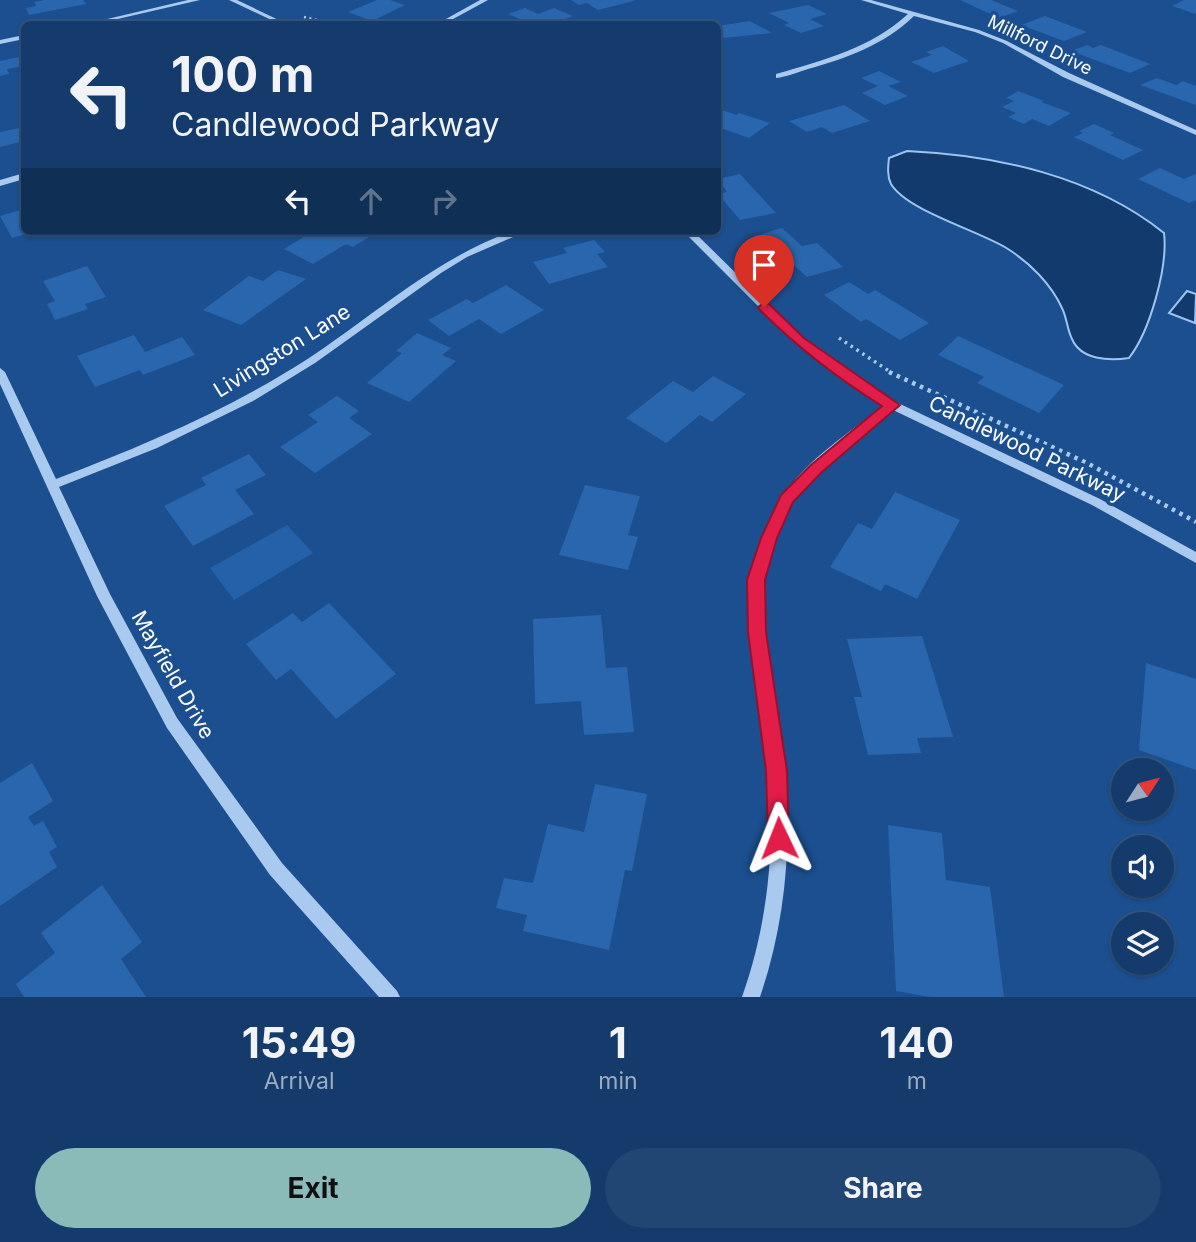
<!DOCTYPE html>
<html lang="en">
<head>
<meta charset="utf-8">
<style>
  body { margin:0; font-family:Inter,sans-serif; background:#214673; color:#f1f3f6; height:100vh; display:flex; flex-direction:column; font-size:26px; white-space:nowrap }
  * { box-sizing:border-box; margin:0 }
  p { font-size:23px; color:#9dadc1 }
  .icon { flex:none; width:38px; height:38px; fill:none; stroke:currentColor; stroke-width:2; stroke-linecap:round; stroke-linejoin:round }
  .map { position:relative; height:997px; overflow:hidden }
  .panel { display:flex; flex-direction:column; background:#143b6b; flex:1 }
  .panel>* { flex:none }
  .guide { position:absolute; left:21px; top:21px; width:700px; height:214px; border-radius:10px; box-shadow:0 2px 5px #0004,0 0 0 2px #33557e; background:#143b6b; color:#f1f3f6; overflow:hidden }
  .needle { width:46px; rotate:54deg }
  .controls { position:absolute; left:1111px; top:758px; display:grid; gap:14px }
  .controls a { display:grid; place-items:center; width:63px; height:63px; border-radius:50%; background:#143b6b; box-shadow:0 2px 5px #0004,0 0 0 2px #33557e; font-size:35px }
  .pin { position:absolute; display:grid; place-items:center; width:60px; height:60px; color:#fff; margin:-72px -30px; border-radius:50% 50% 50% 0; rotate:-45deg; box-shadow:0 0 7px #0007 }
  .pin .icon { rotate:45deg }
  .me { position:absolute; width:77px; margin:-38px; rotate:358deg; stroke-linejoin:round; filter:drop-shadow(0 0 5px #0008) }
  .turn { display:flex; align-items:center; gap:24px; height:147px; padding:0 35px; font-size:32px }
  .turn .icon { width:91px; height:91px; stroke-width:2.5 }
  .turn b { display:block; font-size:49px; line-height:60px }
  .lanes { display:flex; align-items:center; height:66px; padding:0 35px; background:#0003; justify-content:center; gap:35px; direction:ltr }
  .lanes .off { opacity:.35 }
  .eta { display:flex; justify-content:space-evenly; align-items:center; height:119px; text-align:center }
  .eta b { font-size:42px; font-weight:700; line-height:49px }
  .button { display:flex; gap:14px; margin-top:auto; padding:14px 35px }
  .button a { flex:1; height:80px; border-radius:42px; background:#8bbbb9; color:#111; font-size:28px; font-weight:700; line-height:80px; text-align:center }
  .button a+a { background:#214673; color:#f1f3f6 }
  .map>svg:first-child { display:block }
  .green { fill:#2461a8 }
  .water { fill:#123a6d; stroke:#9cc4f0; stroke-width:2 }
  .building { fill:#2a66ad }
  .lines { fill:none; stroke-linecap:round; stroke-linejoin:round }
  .path-far2 { stroke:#a9c9ee; stroke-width:2.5; stroke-dasharray:2 3.5; stroke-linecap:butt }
  .path-far1 { stroke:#a9c9ee; stroke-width:3.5; stroke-dasharray:2.5 4.5; stroke-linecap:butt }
  .path { stroke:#a9c9ee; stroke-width:4.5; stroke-dasharray:3.5 5; stroke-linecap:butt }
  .minor { fill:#a9c9ee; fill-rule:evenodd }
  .route { fill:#e11d48; stroke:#92132f; stroke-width:2 }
  .labels { text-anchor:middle; stroke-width:7; stroke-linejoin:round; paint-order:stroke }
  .far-street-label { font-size:18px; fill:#fff; stroke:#1b4f8f }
  .street-label { font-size:21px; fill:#fff; stroke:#1b4f8f }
</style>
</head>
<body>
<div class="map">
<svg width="1196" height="997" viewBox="0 0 1196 997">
  <rect width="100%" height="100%" fill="#1b4f8f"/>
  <path class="green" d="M287,525l26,28 -79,47 -24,-32z"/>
  <g class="water">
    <path d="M907,151c89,4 186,25 257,82 4,34 -14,98 -35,125 -20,3 -48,2 -57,-19 -5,-10 -5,-21 -10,-31 -11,-24 -32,-45 -54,-59 -28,-18 -101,-38 -117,-65 -4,-8 -3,-17 -2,-26z"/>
    <path d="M1187,291l9,3 -1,29 -26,-10z"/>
  </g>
  <g class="building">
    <path d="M45,0h38l3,4 -57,11 -3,-7 10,-2 -2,-4z"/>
    <path d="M377,0h13l15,5 -33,16 -24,-9z"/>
    <path d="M571,0h63v1l-36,9 -11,-7 -8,2z"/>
    <path d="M960,0h31l27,11 -19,7z"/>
    <path d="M1184,0h12v14l-24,-8z"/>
    <path d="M808,5l19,9 -17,5 14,7 -23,7 -17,-8 5,-2 -20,-10z"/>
    <path d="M525,8l13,6 16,-6 19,8 -22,8h-19l-24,-10z"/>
    <path d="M1045,16l42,16 -23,9 -43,-16z"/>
    <path d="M750,21l22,12 -48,5 -6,-5v-7z"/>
    <path d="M1087,45l6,3 8,-3 49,19 -20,9 -59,-22z"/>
    <path d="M943,46l26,15 -35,12 -23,-11 21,-7 -6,-3z"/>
    <path d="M24,56v10l-17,3 2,5 -9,2v-15z"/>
    <path d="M879,71l22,11 -13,4 20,10 -23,9 -23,-12 16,-7 -17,-8z"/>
    <path d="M1157,78l19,7 7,-4 13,5v19l-56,-20z"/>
    <path d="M1018,91l26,10 -3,1 30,11 -22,13 -17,-7 -8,5 -16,-7 8,-4 -14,-6 12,-6 -8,-3z"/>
    <path d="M844,105l26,16 -38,12 -10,-6 -15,5 -18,-11z"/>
    <path d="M718,109l19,6 2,-2 31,10 -21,15 -31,-11z"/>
    <path d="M1094,124l20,9 -4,2 33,15 -20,10 -49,-23 9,-4 -4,-2z"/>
    <path d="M24,127v14l-24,6v-15z"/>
    <path d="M1160,168l24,11 12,-5v26l-7,3 -51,-24z"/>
    <path d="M740,174l36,39 -36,7 -22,-26 9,-2 -9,-13z"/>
    <path d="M24,209v22l9,1 -21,6 -12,-22z"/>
    <path d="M782,228l20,18 15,-3 26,24 -36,10 -21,-19 -7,2 -25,-24z"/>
    <path d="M314,231h49l9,4 -19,12 -7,-3 -33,20 -29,-15z"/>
    <path d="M594,240l11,12 -8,2 11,13 -59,17 -16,-22 34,-9 -4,-5z"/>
    <path d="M87,266l19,31 -21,7 3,5 -33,11 -8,-16 8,-3 -12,-20z"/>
    <path d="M278,270l28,9 -65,46 -38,-15 46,-34 14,5z"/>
    <path d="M849,282l19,12 7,-4 54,33 -29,17 -34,-21 -5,3 -37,-27z"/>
    <path d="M506,285l38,25 -43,24 -22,-15 -30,17 -21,-16 39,-21 6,4z"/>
    <path d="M417,333l34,15 -9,7 14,6 -47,41 -42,-19 35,-30 -6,-2z"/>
    <path d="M134,335l11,17 37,-15 13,18 -52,20 -3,-5 -45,17 -18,-31z"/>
    <path d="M958,336l106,49 -25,28 -62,-30 7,-6 -46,-22z"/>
    <path d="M713,376l33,18 -34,28 -12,-7 -34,28 -40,-25 47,-37 20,11z"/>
    <path d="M337,396l22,15 -10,7 23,16 -57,39 -35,-26 38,-25 -10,-7z"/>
    <path d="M249,454l17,21 -31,15 19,24 -61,32 -29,-40 42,-21 -5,-7z"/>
    <path d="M585,485l55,11 -12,39 10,2 -10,33 -69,-15z"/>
    <path d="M895,492l65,28 -43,79 -32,-15 -4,7 -51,-24 28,-44 14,6z"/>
    <path d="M329,603l67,71 -60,45 -45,-50 -15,11 -30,-36 47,-31 9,9z"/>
    <path d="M601,615l5,53 21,-1 7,65 -50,3 -3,-34 -46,3 -2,-85z"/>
    <path d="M922,636l31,101 -36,1 4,15 -53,2 -14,-58h8l-15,-58z"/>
    <path d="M1146,663l50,16v91l-57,-20z"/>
    <path d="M32,763l21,38 -25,16 6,9 9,-5 14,26 -8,5 8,15 -57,39v-123z"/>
    <path d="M595,784l52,10 -15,77 -7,-1 -16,80 -86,-19 4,-16 -31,-7 8,-30 29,5 15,-59 36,8z"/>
    <path d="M888,825l54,8 4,47 44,7 14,110h-74l-34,-6z"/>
    <path d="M102,885l40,57 -21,17 25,38h-122l-8,-13 39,-31 -14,-20z"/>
  </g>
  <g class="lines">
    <path class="path-far2" d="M304,17l30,7"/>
    <path class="path-far1" d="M839,338l53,35"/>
    <path class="path" d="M889,372l198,91 109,59"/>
    <g class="minor">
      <path d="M188,0h12l-104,24h-10z"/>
      <path d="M229,0h8l50,24h-7z"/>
      <path d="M480,0h8l-44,24h-7z"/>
      <path d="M861,0h10l108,30 28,11 62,32 127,57v5l-133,-58 -60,-34 -28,-11 -61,-16c-30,29 -67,42 -106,53 -10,3 -21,8 -32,9v-4c48,-14 95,-26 132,-60z"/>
      <path d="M24,35v4l-24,5v-4z"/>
      <path d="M24,173v6l-24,7v-6z"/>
      <path d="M513,231h14l-60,26 -26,16 -126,90 -62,38 -96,47 -98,39 51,107 67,124 105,145 115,128 3,6h-21l-109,-122 -103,-147 -70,-132 -97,-212v-16l5,4 51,107c86,-33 172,-69 250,-119 69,-45 128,-101 207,-129z"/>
      <path d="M683,231h10l110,108 44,33 49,30 204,97 96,53v11l-104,-58 -199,-95 -83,70c-83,91 -35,186 -25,291 7,76 0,153 -25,226h-18c26,-73 33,-149 27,-225 -7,-103 -49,-177 13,-274 24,-39 68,-65 102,-93l-45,-27 -44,-35z"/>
    </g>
  </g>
  <path class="route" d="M764,303l5,1 35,34 96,67 -78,67 -29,30 -16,36 -12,42 1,52 21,139 2,67 -3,7 -7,3 -8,-3 -3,-7 -2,-67 -18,-139 -1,-52 14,-42 20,-43 30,-30 71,-59c-45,-28 -84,-58 -122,-96l-2,-3z"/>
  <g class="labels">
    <g class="far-street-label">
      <text transform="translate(1040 45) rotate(26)" y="6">Millford Drive</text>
    </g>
    <g class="street-label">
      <text transform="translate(282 351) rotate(-32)" y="7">Livingston Lane</text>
      <text transform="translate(1027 449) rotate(26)" y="7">Candlewood Parkway</text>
      <text transform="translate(173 675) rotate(60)" y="7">Mayfield Drive</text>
    </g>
  </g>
</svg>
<div class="controls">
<a><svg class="needle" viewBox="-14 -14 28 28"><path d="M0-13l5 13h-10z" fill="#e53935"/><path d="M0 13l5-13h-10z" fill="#9dadc1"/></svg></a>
<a><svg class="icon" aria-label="sound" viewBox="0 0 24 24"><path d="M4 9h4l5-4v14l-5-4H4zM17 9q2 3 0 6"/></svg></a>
<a><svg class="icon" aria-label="layers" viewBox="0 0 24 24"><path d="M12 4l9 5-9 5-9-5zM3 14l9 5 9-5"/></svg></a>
</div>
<div class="pin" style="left:764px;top:307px;background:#d93025"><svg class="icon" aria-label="arrive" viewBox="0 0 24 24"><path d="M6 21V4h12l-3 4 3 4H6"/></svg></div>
<svg class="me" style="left:779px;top:838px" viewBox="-20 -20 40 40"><path d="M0-17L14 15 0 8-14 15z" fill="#e11d48" stroke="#fff" stroke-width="4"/></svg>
<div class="guide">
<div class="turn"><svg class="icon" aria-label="left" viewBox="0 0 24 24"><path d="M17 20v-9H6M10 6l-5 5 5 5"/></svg><div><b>100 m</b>Candlewood Parkway</div></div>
<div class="lanes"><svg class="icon" aria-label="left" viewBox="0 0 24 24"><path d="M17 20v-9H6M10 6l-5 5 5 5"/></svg><svg class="icon off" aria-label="ahead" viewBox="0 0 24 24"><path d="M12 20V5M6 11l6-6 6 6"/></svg><svg class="icon off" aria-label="right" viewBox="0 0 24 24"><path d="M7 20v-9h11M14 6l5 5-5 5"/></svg></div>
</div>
</div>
<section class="panel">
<div class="eta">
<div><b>15:49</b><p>Arrival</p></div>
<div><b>1</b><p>min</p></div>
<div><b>140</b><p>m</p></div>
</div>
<div class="button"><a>Exit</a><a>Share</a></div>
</section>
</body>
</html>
